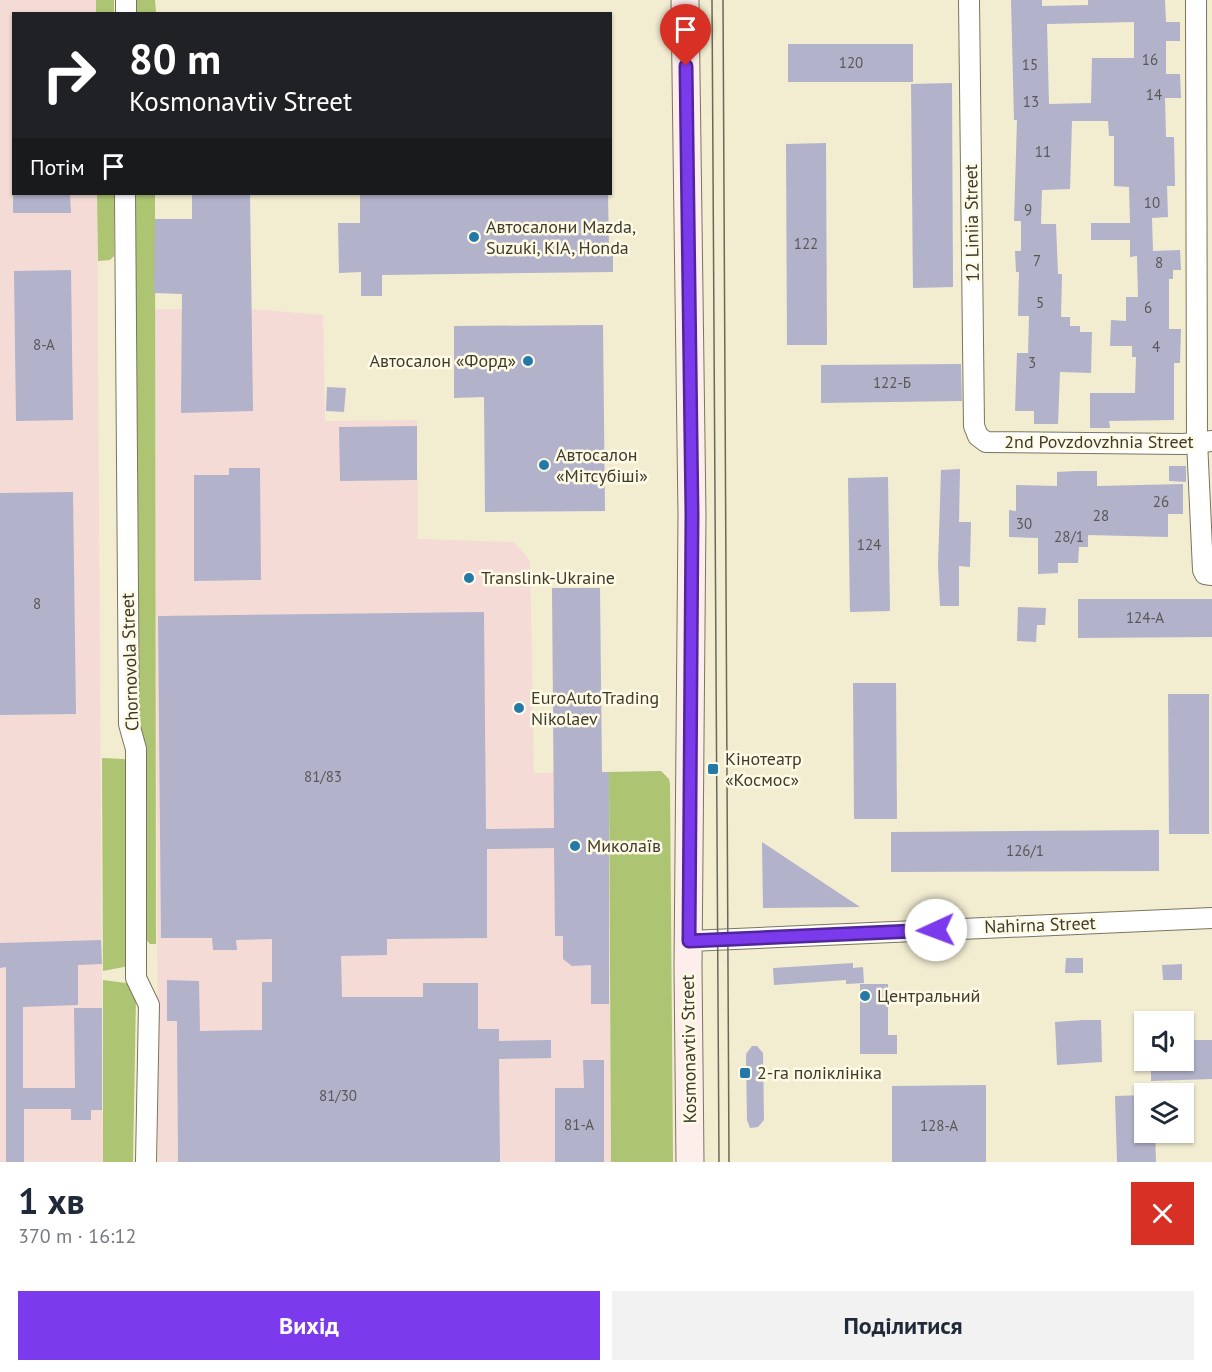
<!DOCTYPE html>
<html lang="uk">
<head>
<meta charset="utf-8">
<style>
  body { margin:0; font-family:"PT Sans",sans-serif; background:#f2f2f3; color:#1f2937; height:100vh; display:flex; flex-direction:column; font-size:22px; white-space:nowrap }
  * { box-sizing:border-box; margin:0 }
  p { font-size:20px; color:#747a83 }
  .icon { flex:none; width:33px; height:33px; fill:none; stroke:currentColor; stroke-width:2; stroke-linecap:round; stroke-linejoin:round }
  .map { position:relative; height:1162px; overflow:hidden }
  .drawer { display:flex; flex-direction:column; background:#fff; flex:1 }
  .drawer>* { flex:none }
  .banner { position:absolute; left:12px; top:12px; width:600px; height:183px; border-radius:0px; box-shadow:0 2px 4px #0004; background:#202124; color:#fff; overflow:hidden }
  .tools { position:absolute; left:1134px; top:1011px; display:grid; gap:12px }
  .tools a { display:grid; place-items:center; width:60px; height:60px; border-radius:0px; background:#fff; box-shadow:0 2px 4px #0004; font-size:30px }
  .pin { position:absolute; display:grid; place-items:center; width:51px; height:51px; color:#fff; margin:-62px -26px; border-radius:50% 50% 50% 0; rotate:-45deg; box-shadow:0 0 6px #0007 }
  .pin .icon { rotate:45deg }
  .me { position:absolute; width:66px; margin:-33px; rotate:268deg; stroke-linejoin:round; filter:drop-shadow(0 0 4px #0008) }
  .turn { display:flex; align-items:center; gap:21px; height:126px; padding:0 18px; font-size:27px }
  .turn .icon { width:78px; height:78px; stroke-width:2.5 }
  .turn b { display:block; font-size:42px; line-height:51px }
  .then { display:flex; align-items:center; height:57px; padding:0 18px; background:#0003; gap:12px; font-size:22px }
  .round { display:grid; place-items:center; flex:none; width:63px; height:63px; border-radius:0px; background:#f2f2f3 }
  .headline { display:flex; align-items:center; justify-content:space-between; height:102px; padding:0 18px }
  h1 { font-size:36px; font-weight:700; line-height:45px }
  .cta { display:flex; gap:12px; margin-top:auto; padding:12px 18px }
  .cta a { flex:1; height:69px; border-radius:0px; background:#7c3aed; color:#fff; font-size:24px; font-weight:700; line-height:69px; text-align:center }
  .cta a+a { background:#f2f2f3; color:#1f2937 }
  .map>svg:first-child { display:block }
  .industrial { fill:#f5dbd6 }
  .green { fill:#adc472 }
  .building { fill:#b2b2cb; fill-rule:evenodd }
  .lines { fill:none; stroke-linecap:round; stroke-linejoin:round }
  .street-casing { stroke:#7b755d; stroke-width:22 }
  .secondary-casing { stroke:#7b755d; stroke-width:29 }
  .street { stroke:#fff; stroke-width:20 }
  .secondary { stroke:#feeeeb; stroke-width:27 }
  .tram { stroke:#6c6859; stroke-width:1.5 }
  .route-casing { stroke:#51269a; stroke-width:15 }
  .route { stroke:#7c3aed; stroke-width:10 }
  .poi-dot { fill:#237aa9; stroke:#fefae4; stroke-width:2 }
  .labels { text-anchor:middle; stroke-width:5; stroke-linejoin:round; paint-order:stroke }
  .number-label { font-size:15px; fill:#5a5857 }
  .street-label { font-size:18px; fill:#3d3a30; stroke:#fefae4 }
  .poi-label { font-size:18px; fill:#3d3a30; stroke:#fefae4; text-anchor:start }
</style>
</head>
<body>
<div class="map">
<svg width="1212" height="1162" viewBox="0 0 1212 1162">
  <rect width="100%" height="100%" fill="#f2ecd1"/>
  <g class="industrial">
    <path d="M0,0h96v13l-82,1v180h83l6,968h-103z"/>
    <path d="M155,309h97l71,6 2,106 92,-1 1,119 96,3 16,19 4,212 75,-1 2,390h-453z"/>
  </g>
  <g class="green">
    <rect x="96" y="0" width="18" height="13"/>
    <path d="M133,0h22l1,13h-23z"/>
    <path d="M97,194h17v62l-4,4 -12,1z"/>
    <path d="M135,194h20l1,750h-6l-8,-9z"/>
    <path d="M102,758l22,1 5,4v203l-26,5z"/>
    <path d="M661,771l8,8 1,5 3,378h-62l-2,-390z"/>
    <path d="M103,980l23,3 10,14 -3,165h-30z"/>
  </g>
  <g class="building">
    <path d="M1011,0h31v6l46,-1v-5h77l1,22h14v19h-14v33h14l1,24h-16l1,39h8l1,49h-8l1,31 -16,1 1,33 27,-1 1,20h-8v9h-4v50h12l-1,34h-6v57l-65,1 1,7h-20v-35h45l1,-36h-4v-11h-22l1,-26 15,1v-24h12l-1,-41 -7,1v-17h-39v-17h39l-1,-36 -15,-1v-50h-5l-1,-15h-36l-2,68 -28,1 -1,34h15l2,50h4l-1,43h9v9h10v6h12l-1,41 -31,-1 -2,52h-24v-13h-19l2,-58h11l1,-37h-11l1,-44h-3l-1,-21h6v-30h-7l3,-101h-3zM1134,22v36h-42l-1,45 -42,1 -2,-80z"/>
    <rect x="788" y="44" width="125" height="38"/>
    <path d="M952,83l1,204 -40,1 -2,-204z"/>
    <path d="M826,143l1,202h-40l-1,-201z"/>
    <path d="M13,194h57l1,19h-58z"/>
    <path d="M192,194h58l3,217 -72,2 1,-119 -28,-1 1,-74h37z"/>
    <path d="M360,194h248l1,56h4v22l-231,3v21h-21v-24l-22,1 -1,-50h22z"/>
    <path d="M71,270l2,150 -57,1 -2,-150z"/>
    <path d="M603,325l2,186 -120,1 -1,-115 -30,1v-72z"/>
    <path d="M961,364l1,37 -141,2v-38z"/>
    <path d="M327,387l19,1 -2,24 -18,-1z"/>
    <path d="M417,426v54l-77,1 -1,-54z"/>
    <path d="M1169,466h17v16l-17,-1z"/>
    <path d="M229,468h31l1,112 -67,1v-106h35z"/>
    <path d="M960,469l-1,53h12l-1,45 -11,-1v40h-19l-2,-41 3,-95z"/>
    <path d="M1076,471h21v15l86,-2v30h-15v23l-80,-2v12h-9l-1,16h-20v10l-20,1v-36l-29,-1v-27l7,1v-26l41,1v-14z"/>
    <path d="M888,477l2,134 -40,1 -2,-134z"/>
    <path d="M73,492l3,222 -76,1v-222z"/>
    <path d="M552,588h48l2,184h7v232h-18v-39l-19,1 -9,-7v-23h-8l-1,-88 -67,1v89l-100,1v16l-46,1 1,41h81v-14h55v46h21v12l52,-1v18l-52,1 1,103h-322l-1,-141h-10v-41l32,1 1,50 62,-1v-48h10v-43l-36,1 1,10h-24l-1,-12h-51l-3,-322 326,-4 2,217 68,-1z"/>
    <path d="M1078,599h134v38l-134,1z"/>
    <path d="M1018,607l28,1 -1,17h-8l-1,17 -19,-1z"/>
    <path d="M853,683h43l1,136h-43z"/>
    <path d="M1168,694h41v140h-40z"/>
    <path d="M1159,830v41l-268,1v-40z"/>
    <path d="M762,842l98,65 -97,1z"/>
    <path d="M101,940l1,24 -24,1v40l-55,2v81h52l-1,-80h28v102h-11v10h-20v-11h-47v53h-18v-195l-6,1v-25z"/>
    <path d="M1066,958h17v15h-18z"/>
    <path d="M853,963v5l10,-1 1,16 -18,1v-4l-72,5 -1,-17z"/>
    <path d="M1182,964v16h-19l-1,-15z"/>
    <path d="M860,984h28v51h9v19h-37z"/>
    <path d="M1083,1020h18l1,42 -45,3 -2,-43z"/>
    <path d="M1184,1040h28v39l-61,2v-21h33z"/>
    <path d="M752,1046h5l6,7 1,67 -6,7 -8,1 -3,-8 -1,-66z"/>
    <path d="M583,1060h21v102h-49v-74h29z"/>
    <path d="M986,1085v77h-94v-76z"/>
    <path d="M1144,1095v37h11l1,30h-39l-2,-66z"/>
  </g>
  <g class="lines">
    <g class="street-casing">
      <g id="street">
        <path d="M969,0l5,426 4,10 8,6 198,2 28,-3"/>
        <path d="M1196,0l1,441 6,129 2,4 7,1"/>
        <path d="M126,14v-14"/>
        <path d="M125,194l4,530 7,25v229l13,27 -3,157"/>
        <path d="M689,941l523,-23"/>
      </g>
    </g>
    <g class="secondary-casing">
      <path id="secondary" d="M685,0l7,515 -4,451 2,196"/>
    </g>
    <use href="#street" class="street"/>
    <use href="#secondary" class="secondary"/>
    <g class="tram">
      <path d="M712,0l7,1162"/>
      <path d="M723,0l6,1162"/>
    </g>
  </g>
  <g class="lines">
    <g class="route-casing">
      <path id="route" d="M686,66l6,449 -3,426 247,-11"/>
    </g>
    <use href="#route" class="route"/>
  </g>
  <g class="poi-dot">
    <circle cx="474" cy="237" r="6"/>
    <circle cx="528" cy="361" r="6"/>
    <circle cx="544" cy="465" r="6"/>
    <circle cx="469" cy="578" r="6"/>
    <circle cx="519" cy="708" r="6"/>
    <rect x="707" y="763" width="12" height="12" rx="3"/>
    <circle cx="575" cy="846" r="6"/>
    <circle cx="865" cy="996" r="6"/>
    <rect x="739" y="1067" width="12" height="12" rx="3"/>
  </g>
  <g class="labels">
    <g class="number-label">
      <text x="1150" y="65">16</text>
      <text x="851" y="68">120</text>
      <text x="1030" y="70">15</text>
      <text x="1154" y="100">14</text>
      <text x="1031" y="107">13</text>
      <text x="1043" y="157">11</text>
      <text x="1152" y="208">10</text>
      <text x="1028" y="215">9</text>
      <text x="806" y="249">122</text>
      <text x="1037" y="266">7</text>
      <text x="1159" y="268">8</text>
      <text x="1040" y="308">5</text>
      <text x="1148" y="313">6</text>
      <text x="44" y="350">8-А</text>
      <text x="1156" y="352">4</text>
      <text x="1032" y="368">3</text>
      <text x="892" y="388">122-Б</text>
      <text x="1161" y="507">26</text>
      <text x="1101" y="521">28</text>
      <text x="1024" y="529">30</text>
      <text x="1069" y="542">28/1</text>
      <text x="869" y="550">124</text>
      <text x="37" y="609">8</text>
      <text x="1145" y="623">124-А</text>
      <text x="323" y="782">81/83</text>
      <text x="1025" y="856">126/1</text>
      <text x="338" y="1101">81/30</text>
      <text x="579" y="1130">81-А</text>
      <text x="939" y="1131">128-А</text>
    </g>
    <g class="street-label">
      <text transform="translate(972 223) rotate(-91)" y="6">12 Liniia Street</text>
      <text x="1099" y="448">2nd Povzdovzhnia Street</text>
      <text transform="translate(130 662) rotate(-92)" y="6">Chornovola Street</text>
      <text transform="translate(1040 925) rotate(-2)" y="6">Nahirna Street</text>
      <text transform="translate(689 1049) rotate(-91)" y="6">Kosmonavtiv Street</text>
    </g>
    <g class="poi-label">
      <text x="486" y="233">Автосалони Mazda,<tspan x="486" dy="21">Suzuki, KIA, Honda</tspan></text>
      <text x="516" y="367" text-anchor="end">Автосалон «Форд»</text>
      <text x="556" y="461">Автосалон<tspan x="556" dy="21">«Мітсубіші»</tspan></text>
      <text x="481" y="584">Translink-Ukraine</text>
      <text x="531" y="704">EuroAutoTrading<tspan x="531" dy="21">Nikolaev</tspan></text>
      <text x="725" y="765">Кінотеатр<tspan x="725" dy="21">«Космос»</tspan></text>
      <text x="587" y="852">Миколаїв</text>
      <text x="877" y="1002">Центральний</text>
      <text x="757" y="1079">2-га поліклініка</text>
    </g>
  </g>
</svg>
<div class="tools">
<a><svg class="icon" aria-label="sound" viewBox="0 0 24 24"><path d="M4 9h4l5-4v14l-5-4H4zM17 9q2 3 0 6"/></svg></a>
<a><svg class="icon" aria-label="layers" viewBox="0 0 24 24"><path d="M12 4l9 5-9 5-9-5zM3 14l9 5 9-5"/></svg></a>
</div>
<div class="pin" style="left:686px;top:66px;background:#d93025"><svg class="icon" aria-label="arrive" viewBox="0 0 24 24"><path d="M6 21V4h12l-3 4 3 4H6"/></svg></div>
<svg class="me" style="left:936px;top:930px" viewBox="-20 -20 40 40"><circle r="19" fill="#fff"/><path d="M0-13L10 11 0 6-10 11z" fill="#7c3aed"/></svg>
<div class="banner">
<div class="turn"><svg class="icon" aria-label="right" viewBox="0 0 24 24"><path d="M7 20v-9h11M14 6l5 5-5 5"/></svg><div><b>80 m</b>Kosmonavtiv Street</div></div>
<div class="then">Потім<svg class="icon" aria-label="arrive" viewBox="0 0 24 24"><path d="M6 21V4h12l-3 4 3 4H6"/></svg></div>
</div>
</div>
<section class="drawer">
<div class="headline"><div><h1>1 хв</h1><p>370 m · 16:12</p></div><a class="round" style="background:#d93025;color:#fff"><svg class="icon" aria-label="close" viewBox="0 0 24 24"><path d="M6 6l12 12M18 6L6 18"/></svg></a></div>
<div class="cta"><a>Вихід</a><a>Поділитися</a></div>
</section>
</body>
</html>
